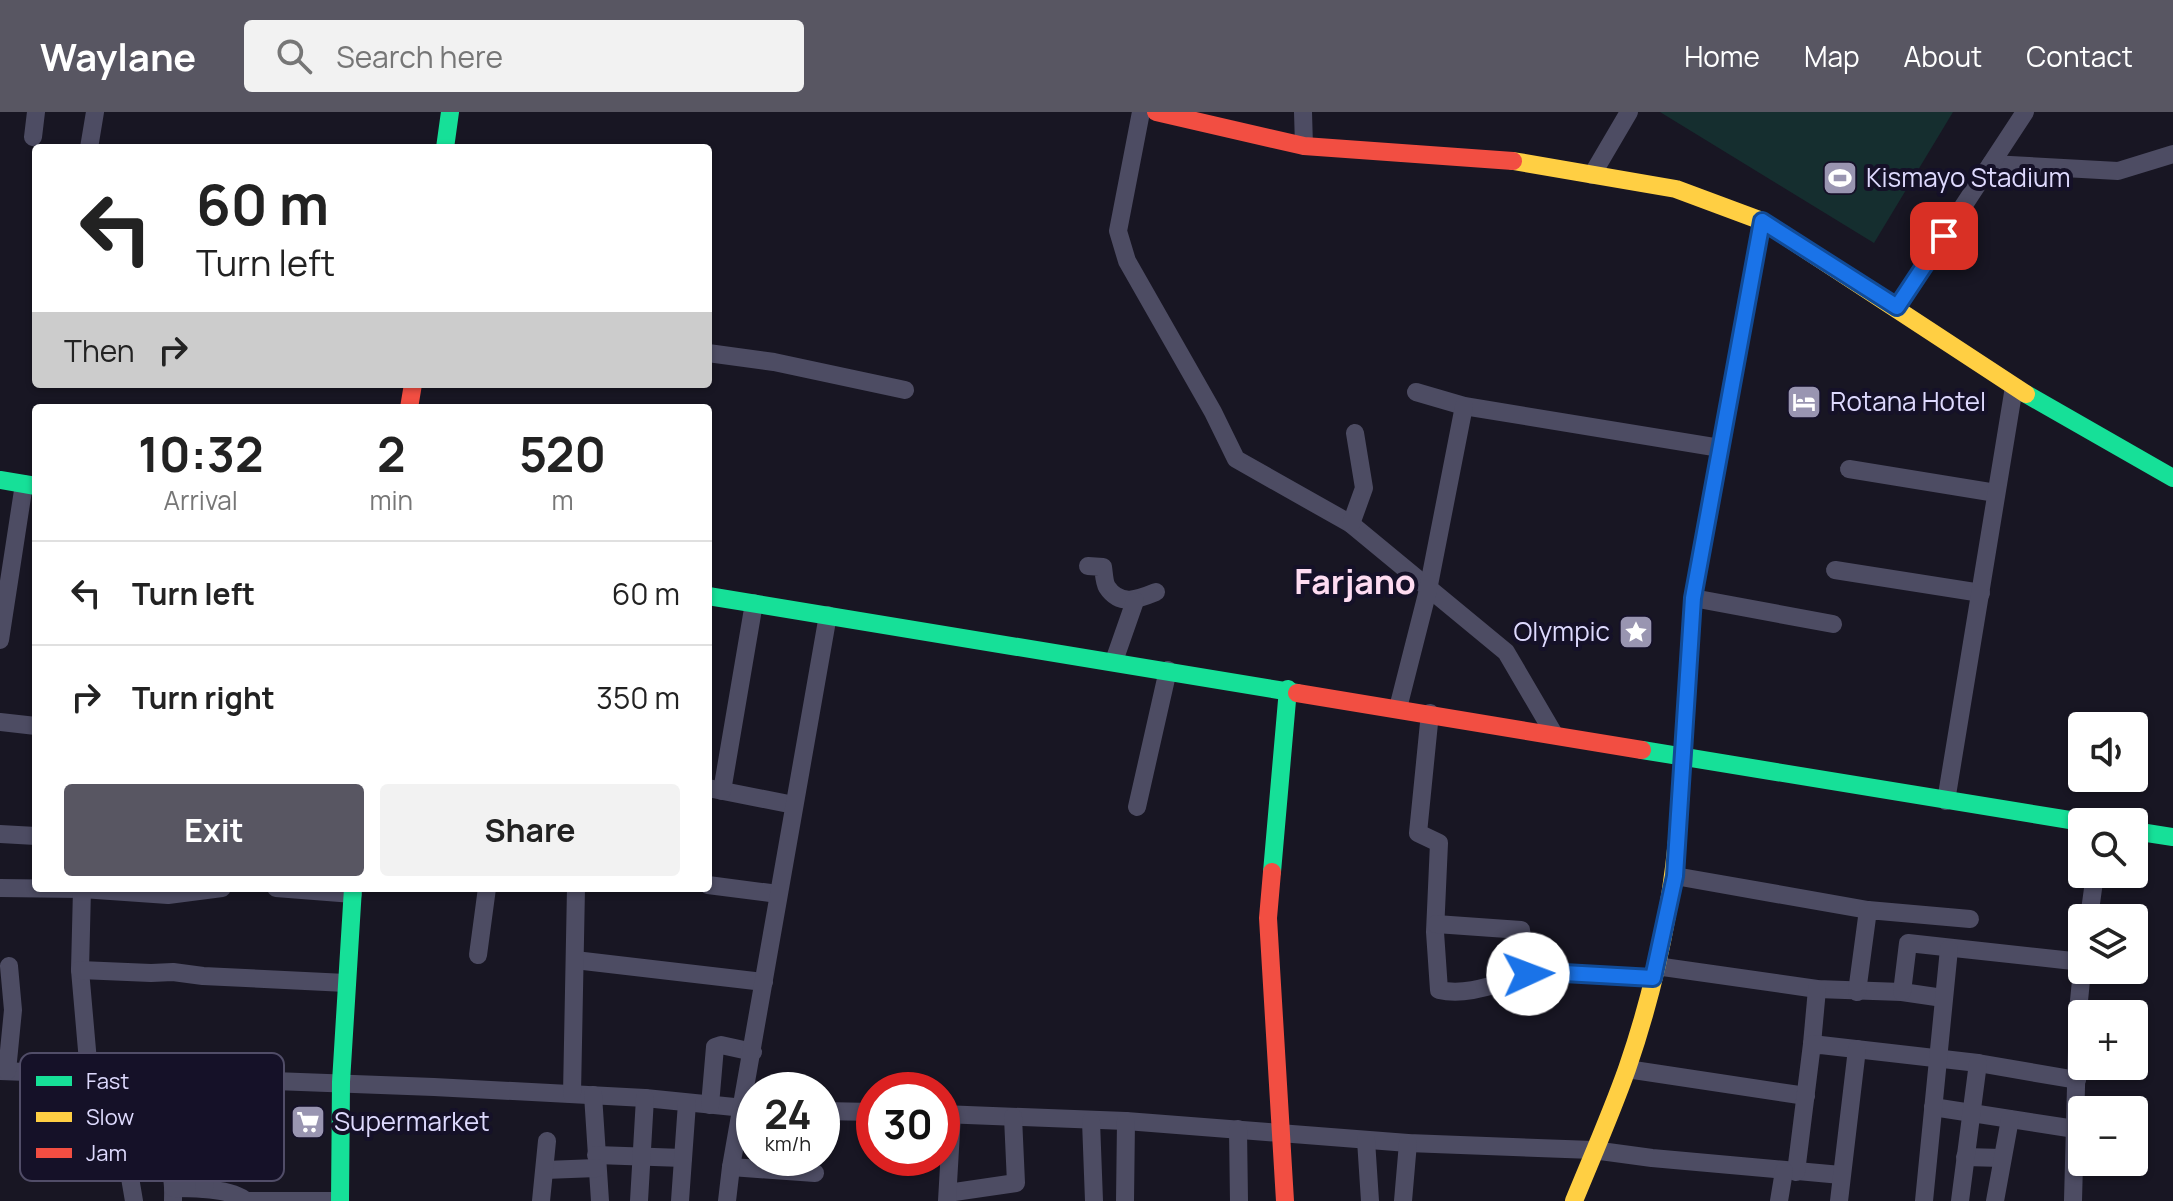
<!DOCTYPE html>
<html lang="en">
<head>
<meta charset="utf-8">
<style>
  body { margin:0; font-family:Manrope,sans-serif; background:#f2f2f2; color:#222; height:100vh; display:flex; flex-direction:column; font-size:30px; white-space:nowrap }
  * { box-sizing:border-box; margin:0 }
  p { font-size:26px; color:#767676 }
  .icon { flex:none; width:44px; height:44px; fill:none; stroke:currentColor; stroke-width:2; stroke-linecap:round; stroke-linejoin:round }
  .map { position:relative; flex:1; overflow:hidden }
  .drawer { position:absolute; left:32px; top:292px; width:680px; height:488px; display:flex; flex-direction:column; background:#fff; border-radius:8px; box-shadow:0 2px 6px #0004 }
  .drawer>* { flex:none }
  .banner { position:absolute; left:32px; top:32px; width:680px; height:244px; border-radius:8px; box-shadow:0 2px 6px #0004; background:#fff; color:#222; overflow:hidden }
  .buttons { position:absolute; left:2068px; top:600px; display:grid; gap:16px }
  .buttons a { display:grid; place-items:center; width:80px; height:80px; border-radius:8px; background:#fff; box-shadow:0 2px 6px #0004; font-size:40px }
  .speed { position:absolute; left:736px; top:960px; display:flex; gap:16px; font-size:40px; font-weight:700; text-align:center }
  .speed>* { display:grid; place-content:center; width:104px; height:104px; border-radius:50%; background:#fff; box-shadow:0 2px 6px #0004; line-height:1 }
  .speed small { font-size:20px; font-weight:400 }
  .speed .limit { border:12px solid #d22; background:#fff; color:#111 }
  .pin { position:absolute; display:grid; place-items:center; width:68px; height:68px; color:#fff; margin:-34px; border-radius:16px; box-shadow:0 4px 12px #0006 }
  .me { position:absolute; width:88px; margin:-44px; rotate:88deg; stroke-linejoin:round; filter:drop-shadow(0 0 6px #0008) }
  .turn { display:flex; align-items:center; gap:28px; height:168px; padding:0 32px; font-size:36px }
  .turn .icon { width:104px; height:104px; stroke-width:2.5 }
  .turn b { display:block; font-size:56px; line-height:68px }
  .then { display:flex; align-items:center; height:76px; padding:0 32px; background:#0003; gap:16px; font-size:30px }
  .eta { display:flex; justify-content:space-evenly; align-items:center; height:136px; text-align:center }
  .eta b { font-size:48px; font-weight:700; line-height:56px }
  .cta { display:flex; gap:16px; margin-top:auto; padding:16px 32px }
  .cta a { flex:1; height:92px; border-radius:8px; background:#585662; color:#fff; font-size:32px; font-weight:700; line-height:92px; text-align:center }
  .cta a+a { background:#f2f2f2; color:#222 }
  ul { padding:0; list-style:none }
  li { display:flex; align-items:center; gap:24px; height:104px; padding:0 32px; border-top:2px solid #e0e0e0 }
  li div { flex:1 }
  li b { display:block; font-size:30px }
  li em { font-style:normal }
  header { display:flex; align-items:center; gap:48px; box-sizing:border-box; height:112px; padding:0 40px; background:#585662; color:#fff }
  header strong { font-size:38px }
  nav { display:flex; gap:44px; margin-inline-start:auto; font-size:28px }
  .search { width:560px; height:72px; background:#f2f2f2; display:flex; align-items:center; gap:20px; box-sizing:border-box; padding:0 28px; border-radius:8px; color:#767676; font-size:30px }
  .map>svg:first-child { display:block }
  .green { fill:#152e2f }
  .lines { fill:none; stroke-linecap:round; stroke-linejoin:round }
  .street { stroke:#4d4c63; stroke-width:18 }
  .fast { stroke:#16e098; stroke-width:18 }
  .slow { stroke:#ffcf43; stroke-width:18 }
  .jam { stroke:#f24e42; stroke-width:18 }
  .route-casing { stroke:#114b97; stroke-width:20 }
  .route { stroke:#1a73e8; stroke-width:14 }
  .labels { text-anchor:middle; stroke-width:8; stroke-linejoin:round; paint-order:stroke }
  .poi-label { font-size:26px; fill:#dedafe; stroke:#151128; text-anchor:start }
  .district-label { font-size:34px; font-weight:bold; fill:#fedcf1; stroke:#151128 }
  .key { fill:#151128; stroke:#514d68; stroke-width:2 }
  .key-label { font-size:22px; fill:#dedafe }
</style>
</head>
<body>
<header>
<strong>Waylane</strong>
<div class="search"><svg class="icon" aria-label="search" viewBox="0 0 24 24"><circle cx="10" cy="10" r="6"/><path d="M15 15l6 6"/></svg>Search here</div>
<nav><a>Home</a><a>Map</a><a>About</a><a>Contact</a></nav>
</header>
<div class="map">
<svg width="2173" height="1089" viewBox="0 0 2173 1089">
  <rect width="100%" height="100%" fill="#181623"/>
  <path class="green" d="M1660,0h293l-79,131z"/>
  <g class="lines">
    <g class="street">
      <path d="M1141,0l-23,119 9,30 86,151 23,47 115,65 155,128 48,82"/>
      <path d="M1303,0l1,34"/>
      <path d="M33,25l3,-25"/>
      <path d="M89,36l6,-36"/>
      <path d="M1991,52l127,7 55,-17"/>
      <path d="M1592,63l37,-63"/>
      <path d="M1897,195l128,-195"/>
      <path d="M708,241l66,9 131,28"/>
      <path d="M1416,280l48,14 256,42"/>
      <path d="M1849,357l147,24"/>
      <path d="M1351,412l13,-36 -9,-55"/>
      <path d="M1088,454l15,1c1,6 1,15 4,20 13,20 32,12 49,5"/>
      <path d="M1835,458l146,23"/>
      <path d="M1693,486l140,26"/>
      <path d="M0,528l24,-156"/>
      <path d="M1114,549l21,-60"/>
      <path d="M1398,596l30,-118 36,-184"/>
      <path d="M1430,601l-12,120 21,10 -4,89 4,58c35,8 72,-14 107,-18l107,6"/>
      <path d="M0,610l36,4"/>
      <path d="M708,676l86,17"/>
      <path d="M722,679l32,-188"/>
      <path d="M1946,689l68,-414"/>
      <path d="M1137,695l31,-137"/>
      <path d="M0,722l36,2"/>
      <path d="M1675,764l193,34"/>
      <path d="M708,773l70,9"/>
      <path d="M0,776l82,1 86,6 54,-7"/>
      <path d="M276,776l77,6"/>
      <path d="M82,777l-2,81 9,103"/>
      <path d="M2089,806l6,-44"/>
      <path d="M1436,812l85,6 7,44"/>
      <path d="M478,843l9,-67"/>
      <path d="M575,848l189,22"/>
      <path d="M1656,854l161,23 85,3 41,6"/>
      <path d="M80,858l71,3 22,-1 30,4 143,7"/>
      <path d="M1857,880l11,-82 102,9"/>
      <path d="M1902,880l6,-49 174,19"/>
      <path d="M1812,932l5,-55"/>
      <path d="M1627,957l179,27"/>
      <path d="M0,959l434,16 211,11 109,11"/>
      <path d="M7,959l6,-61 -4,-44"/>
      <path d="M121,962v51l13,76"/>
      <path d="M572,982l4,-206"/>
      <path d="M593,983l7,106"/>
      <path d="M710,993l5,-58 6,-2 32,7"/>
      <path d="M1933,995l142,22"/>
      <path d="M822,999l52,1"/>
      <path d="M942,1002l184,7 282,22 185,7 59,8 189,17"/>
      <path d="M1091,1009l3,80"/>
      <path d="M1238,1017l1,72"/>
      <path d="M1366,1028l4,61"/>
      <path d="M124,1033c15,-1 42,14 47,30 3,8 2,18 2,26"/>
      <path d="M596,1043l87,3"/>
      <path d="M1965,1045l37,1"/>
      <path d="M731,1055l84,6"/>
      <path d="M545,1058l52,-2"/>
      <path d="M1796,1060l16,-128 166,19 99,17"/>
      <path d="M173,1076c19,0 59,0 73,13h94"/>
      <path d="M204,1077l7,-111"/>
      <path d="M948,1081l68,-10 -3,-66"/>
      <path d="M541,1089l6,-60"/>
      <path d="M639,1089l6,-103"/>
      <path d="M680,1089l7,-98"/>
      <path d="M727,1089l4,-34 97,-552"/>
      <path d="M947,1089l5,-87"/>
      <path d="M1125,1089l1,-80"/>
      <path d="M1403,1089l5,-58"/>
      <path d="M1779,1089l5,-30"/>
      <path d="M1839,1089l18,-152"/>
      <path d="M1924,1089l25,-252"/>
      <path d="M1960,1089l18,-138"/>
      <path d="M1995,1089l15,-82"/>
      <path d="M2073,1089l5,-190 4,-41"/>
    </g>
    <g class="fast">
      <path d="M445,36l5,-36"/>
      <path d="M2026,282l147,84"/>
      <path d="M0,368l36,6"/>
      <path d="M708,484l589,97"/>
      <path d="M1642,638l440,72"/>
      <path d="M1679,704l14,-218 69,-377"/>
      <path d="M2134,719l39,6"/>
      <path d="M1272,760l16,-183"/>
      <path d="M340,1089l1,-119 12,-194"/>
    </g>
    <g class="slow">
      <path d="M1513,49l163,28 86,32 264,173"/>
      <path d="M1574,1089c18,-44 37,-87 53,-132 28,-81 46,-167 52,-253"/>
    </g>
    <g class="jam">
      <path d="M1156,0l148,34 209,15"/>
      <path d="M409,296l4,-24"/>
      <path d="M1297,581l345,57"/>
      <path d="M1272,760l-4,46 17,283"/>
    </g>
  </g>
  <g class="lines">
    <g class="route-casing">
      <path id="route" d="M1528,862l18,-2 107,6 22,-102 18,-278 69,-377 135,86 47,-71"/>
    </g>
    <use href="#route" class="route"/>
  </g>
  <defs>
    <g id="stadium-square" transform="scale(1.8)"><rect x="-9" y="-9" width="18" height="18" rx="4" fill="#9995b1" stroke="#151128"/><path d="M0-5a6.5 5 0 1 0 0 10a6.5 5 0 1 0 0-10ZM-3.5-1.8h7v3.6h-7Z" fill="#fff"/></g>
    <g id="hotel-square" transform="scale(1.8)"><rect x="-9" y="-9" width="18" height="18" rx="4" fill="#9995b1" stroke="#151128"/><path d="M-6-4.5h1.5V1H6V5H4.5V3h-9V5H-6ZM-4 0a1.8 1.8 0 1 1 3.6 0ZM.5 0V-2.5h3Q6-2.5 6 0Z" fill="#fff"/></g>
    <g id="sight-square" transform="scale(1.8)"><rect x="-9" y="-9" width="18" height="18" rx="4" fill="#9995b1" stroke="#151128"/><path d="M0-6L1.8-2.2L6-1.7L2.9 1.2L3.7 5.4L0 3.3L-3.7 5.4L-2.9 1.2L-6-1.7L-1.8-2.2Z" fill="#fff"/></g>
    <g id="supermarket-square" transform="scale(1.8)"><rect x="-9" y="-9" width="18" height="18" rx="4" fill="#9995b1" stroke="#151128"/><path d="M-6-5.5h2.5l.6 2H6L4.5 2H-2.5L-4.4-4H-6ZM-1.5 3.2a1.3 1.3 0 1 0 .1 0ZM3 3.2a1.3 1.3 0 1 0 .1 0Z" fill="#fff"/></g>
  </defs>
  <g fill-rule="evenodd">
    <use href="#stadium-square" x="1840" y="66"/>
    <use href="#hotel-square" x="1804" y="290"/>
    <use href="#sight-square" x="1636" y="520"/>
    <use href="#supermarket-square" x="308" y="1010"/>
  </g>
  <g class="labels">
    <g class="poi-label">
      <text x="1866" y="75">Kismayo Stadium</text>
      <text x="1830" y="299">Rotana Hotel</text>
      <text x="1610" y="529" text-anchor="end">Olympic</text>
      <text x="334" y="1019">Supermarket</text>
    </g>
    <g class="district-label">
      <text x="1355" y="482">Farjano</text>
    </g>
  </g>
  <rect x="20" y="941" width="264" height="128" rx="12" class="key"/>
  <rect x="36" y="964" width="36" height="10" fill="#16e098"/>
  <rect x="36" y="1000" width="36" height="10" fill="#ffcf43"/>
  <rect x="36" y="1036" width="36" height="10" fill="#f24e42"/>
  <g class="key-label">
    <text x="86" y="977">Fast</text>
    <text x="86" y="1013">Slow</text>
    <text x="86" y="1049">Jam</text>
  </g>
</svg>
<div class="buttons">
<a><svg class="icon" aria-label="sound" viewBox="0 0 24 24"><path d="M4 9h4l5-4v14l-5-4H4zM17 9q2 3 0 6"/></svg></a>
<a><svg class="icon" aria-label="search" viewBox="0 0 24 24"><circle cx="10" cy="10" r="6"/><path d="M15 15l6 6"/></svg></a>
<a><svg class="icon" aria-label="layers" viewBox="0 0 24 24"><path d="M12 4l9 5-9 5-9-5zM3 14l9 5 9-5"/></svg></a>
<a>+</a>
<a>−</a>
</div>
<div class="speed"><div>24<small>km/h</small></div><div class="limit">30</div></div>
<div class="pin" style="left:1944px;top:124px;background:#d93025"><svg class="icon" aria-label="arrive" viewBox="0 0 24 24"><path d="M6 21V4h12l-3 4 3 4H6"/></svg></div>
<svg class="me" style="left:1528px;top:862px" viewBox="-20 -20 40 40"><circle r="19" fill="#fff"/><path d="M0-13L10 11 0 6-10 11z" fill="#1a73e8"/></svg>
<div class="banner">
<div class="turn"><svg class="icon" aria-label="left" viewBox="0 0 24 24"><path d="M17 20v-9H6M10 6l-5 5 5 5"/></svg><div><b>60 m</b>Turn left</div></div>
<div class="then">Then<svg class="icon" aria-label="right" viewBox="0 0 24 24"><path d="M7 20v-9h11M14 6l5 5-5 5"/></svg></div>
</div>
<section class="drawer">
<div class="eta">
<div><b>10:32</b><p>Arrival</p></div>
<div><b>2</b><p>min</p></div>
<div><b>520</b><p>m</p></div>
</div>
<ul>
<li><svg class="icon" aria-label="left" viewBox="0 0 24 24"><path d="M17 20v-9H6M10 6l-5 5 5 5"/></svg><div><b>Turn left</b></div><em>60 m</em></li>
<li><svg class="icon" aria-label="right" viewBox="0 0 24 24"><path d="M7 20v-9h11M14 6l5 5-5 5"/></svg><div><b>Turn right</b></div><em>350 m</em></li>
</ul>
<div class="cta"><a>Exit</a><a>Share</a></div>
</section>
</div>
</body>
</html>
